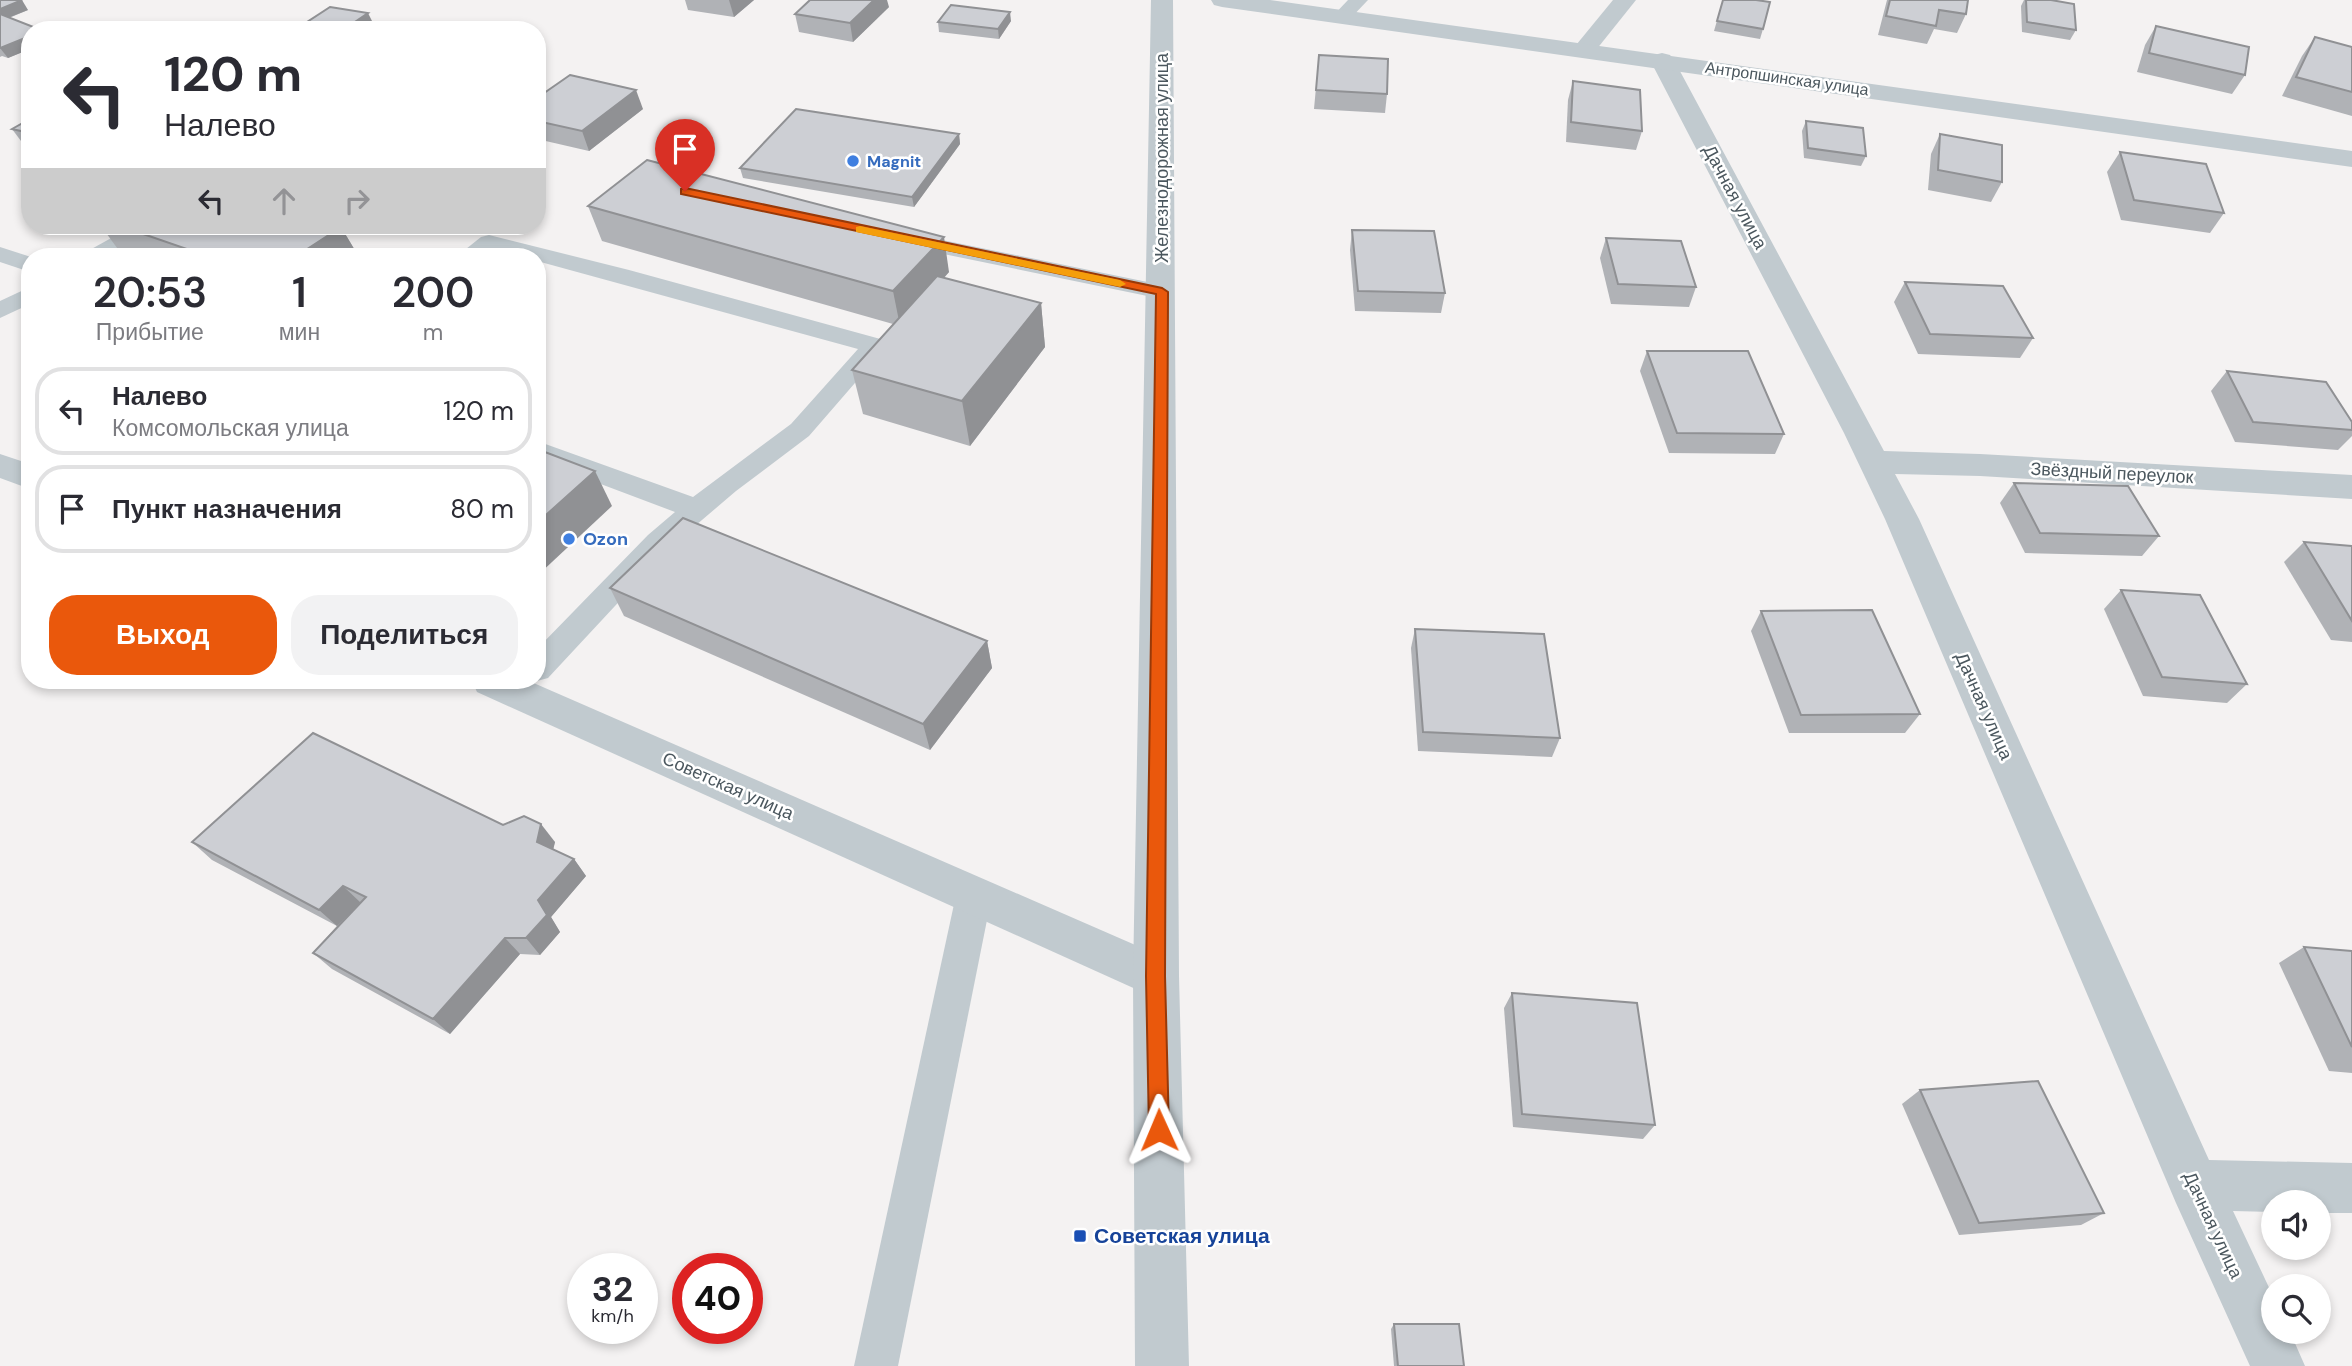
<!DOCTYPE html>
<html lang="ru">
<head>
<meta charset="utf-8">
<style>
  body { margin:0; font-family:"DM Sans",sans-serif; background:#f2f2f3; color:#2b2b33; height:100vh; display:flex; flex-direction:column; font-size:26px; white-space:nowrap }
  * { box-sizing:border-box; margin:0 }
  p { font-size:23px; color:#7c7c81 }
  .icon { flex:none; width:38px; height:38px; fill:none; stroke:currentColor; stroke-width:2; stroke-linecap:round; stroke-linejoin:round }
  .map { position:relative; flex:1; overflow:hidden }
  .drawer { position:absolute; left:21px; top:248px; width:525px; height:441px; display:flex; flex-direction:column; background:#fff; border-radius:28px; box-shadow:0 4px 10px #0003 }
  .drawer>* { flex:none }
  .guide { position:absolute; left:21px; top:21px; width:525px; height:214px; border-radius:28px; box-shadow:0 4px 10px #0003; background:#fff; color:#2b2b33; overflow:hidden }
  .fabs { position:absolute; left:2261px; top:1190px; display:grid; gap:14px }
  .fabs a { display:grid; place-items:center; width:70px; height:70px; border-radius:50%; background:#fff; box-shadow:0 4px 10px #0003; font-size:35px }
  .speed { position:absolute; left:567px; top:1253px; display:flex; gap:14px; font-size:35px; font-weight:700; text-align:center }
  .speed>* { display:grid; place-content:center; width:91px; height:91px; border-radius:50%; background:#fff; box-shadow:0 4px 10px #0003; line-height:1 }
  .speed small { font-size:18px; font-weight:400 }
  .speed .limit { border:10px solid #d22; background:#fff; color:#111 }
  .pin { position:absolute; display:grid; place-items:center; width:60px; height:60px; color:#fff; margin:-72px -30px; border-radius:50% 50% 50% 0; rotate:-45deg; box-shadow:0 0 7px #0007 }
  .pin .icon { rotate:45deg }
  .me { position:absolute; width:77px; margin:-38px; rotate:359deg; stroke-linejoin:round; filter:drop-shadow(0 0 5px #0008) }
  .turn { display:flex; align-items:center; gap:24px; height:147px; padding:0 28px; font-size:32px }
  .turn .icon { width:91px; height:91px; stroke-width:2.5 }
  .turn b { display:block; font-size:49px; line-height:60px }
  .lanes { display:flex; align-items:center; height:66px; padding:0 28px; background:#0003; justify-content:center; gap:35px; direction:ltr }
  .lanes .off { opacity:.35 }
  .eta { display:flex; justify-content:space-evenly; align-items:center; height:119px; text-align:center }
  .eta b { font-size:42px; font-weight:600; line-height:49px }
  .primary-button { display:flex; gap:14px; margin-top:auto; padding:14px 28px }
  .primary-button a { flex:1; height:80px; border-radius:28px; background:#ea580c; color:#fff; font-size:28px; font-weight:600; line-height:80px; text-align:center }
  .primary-button a+a { background:#f2f2f3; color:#2b2b33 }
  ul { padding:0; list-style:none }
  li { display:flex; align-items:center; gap:21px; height:88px; margin:0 14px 10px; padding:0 14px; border:4px solid #e1e1e2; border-radius:28px }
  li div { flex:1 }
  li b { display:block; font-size:26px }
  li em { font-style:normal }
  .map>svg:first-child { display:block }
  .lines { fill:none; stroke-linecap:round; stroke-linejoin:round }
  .service { fill:#c1cacf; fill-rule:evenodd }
  .minor { fill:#c1cacf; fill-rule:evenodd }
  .tertiary { fill:#c1cacf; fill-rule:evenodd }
  .wall { fill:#b0b2b6 }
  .shaded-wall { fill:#909194 }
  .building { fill:#cdcfd4; stroke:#909194; stroke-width:2 }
  .route { fill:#ea580c; stroke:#983908; stroke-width:2 }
  .slow { fill:#f59e0b }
  .shop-dot { fill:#3f7fe0; stroke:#fff; stroke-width:2.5 }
  .transit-dot { fill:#1a4fb4; stroke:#fff; stroke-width:2.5 }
  .labels { text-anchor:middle; stroke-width:5; stroke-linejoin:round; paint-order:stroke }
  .far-street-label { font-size:16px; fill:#4b575e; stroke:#fff }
  .far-shop-label { font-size:16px; font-weight:bold; fill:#366cbe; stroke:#fff; text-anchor:start }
  .street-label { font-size:18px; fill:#4b575e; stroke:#fff }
  .shop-label { font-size:18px; font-weight:bold; fill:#366cbe; stroke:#fff; text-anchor:start }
  .near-transit-label { font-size:21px; font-weight:bold; fill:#164399; stroke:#fff; text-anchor:start }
</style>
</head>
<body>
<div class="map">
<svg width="2352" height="1366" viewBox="0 0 2352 1366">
  <rect width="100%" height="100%" fill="#f4f2f2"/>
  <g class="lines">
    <g class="service">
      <path d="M1348,0h20l-21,22h-14l-2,-4z"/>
      <path d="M133,226h27l-3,5 -47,26h-28l4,-5z"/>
      <path d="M903,232l259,53 8,2 4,5 -4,5 -8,2 -267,-55 -3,-5 3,-5z"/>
      <path d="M489,235l140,35 255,70 3,6 -78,90 -73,55 -68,58 -120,129 -11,3v-32l111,-114 27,-23 -138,-52v-19l156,56 98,-73 67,-75 -321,-88v-4h-15l-29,-7 -10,7h-27l25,-20z"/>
      <path d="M0,247l31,10 -1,15 -30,-10z"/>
      <path d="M30,287v17l-30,14v-17z"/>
      <path d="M974,879l13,5 5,11 -94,471h-44l102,-471 5,-11z"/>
    </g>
    <g class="minor">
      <path d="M1613,0h23l-44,55h-16l-4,-5z"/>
      <path d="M1662,53l8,2 4,5 210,391 96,3 372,21v24l-372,-23 -85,-2 24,45 290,641 143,3v50h-33v-11h-46v10l-40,-1 40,85v36h17l15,34h-55l-74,-163 -291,-684 -41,-86 -194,-373 4,-5z"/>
      <path d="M0,454l30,10v25l-30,-11z"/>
      <path d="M472,681h57l643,280 7,15 -7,15 -16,6 -16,-6 -663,-299z"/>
    </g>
    <g class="tertiary">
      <path d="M1151,0h22l6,976 10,390h-54l-2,-390z"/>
      <path d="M1211,0h59l1082,151v16l-1130,-160 -8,-2z"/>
    </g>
  </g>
  <g class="wall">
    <path d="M0,0l28,10 -19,8 21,12v19l-22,9 -6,-2 -2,1z"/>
    <path d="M685,0h69l-20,17 -46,-7z"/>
    <path d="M1723,0l40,29 -3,10 -46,-8z"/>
    <path d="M1887,0h81l-2,14 -9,19 -23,-4 -7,15 -49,-9z"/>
    <path d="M2024,0h27l25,30 -6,10 -48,-8 -1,-26z"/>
    <path d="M889,7l-36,35 -54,-10 -4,-18z"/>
    <path d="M1011,21l-12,18 -60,-7 -1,-10z"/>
    <path d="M373,23l-11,7h-59l-2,-4z"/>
    <path d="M2156,26l89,49 -13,19 -95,-22 8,-27z"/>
    <path d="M2315,37l37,10v69l-70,-20 20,-40z"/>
    <path d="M1319,55l68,39 -2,19 -71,-4z"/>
    <path d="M1573,81l69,50 -6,19 -70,-8 2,-42z"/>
    <path d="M537,98l106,11 -54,42 -52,-12z"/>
    <path d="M30,119v34l-18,-24z"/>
    <path d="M1806,121l60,35 -5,10 -57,-8 -2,-27z"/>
    <path d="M959,134l1,10 -46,63 -171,-29 -3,-10z"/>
    <path d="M1940,134l62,48 -11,20 -63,-12 3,-36z"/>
    <path d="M2120,152l104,61 -14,20 -89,-13 -14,-48z"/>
    <path d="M588,206l361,66 -5,6 97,25 4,44 -75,99 -107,-32 -11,-44 41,-46 -291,-83z"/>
    <path d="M101,226h237l3,1 18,30h-224l-15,-5z"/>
    <path d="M1352,230l93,63 -4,20 -86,-2 -5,-61z"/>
    <path d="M1606,238l90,49 -7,20 -78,-3 -11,-46z"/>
    <path d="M1905,282l128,56 -13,20 -102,-4 -24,-52z"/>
    <path d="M1647,351l137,83 -9,20 -106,-1 -29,-82z"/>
    <path d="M2227,371l125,51v14l-14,14 -103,-8 -24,-51z"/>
    <path d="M2014,483l145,53 -17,20 -117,-3 -25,-50z"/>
    <path d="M2304,542l48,4v96l-21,-2 -47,-78z"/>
    <path d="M610,588l377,53 5,27 -62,82 -306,-134z"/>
    <path d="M2121,590l126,94 -20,19 -84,-7 -39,-87z"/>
    <path d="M1761,611l159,103 -15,19h-116l-38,-102z"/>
    <path d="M1415,629l145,109 -8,19 -134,-6 -7,-103z"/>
    <path d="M503,825l52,17 -2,7 21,10 12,17 -35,41 9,15 -20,23 -20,-1 -70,80 -118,-65 -19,-16 24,-27 -125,-66 -20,-18z"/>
    <path d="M2304,947l48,4v122l-23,-2 -50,-108z"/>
    <path d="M1512,993l143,132 -12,14 -130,-12 -9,-119z"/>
    <path d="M1920,1090l184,123 -23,12 -122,10 -57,-131z"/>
    <path d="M1394,1324l70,42h-70l-3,-37z"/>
  </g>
  <g class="shaded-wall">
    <path d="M22,0l6,10 -28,11v-12z"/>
    <path d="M729,0h25l-20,17z"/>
    <path d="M874,0h13l2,7 -36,35 -3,-19z"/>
    <path d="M1010,12l1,9 -12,18 -1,-10z"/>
    <path d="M368,13l5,10 -11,7h-19z"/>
    <path d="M30,36v13l-22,9 -8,-10z"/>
    <path d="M636,90l7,19 -54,42 -7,-20z"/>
    <path d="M959,134l1,10 -46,63 -2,-10z"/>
    <path d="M341,227l18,30h-64z"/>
    <path d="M944,237l5,35 -49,54 -7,-35z"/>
    <path d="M1041,303l4,44 -75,99 -8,-45z"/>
    <path d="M595,471l17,35 -75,70v-53z"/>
    <path d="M987,641l5,27 -62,82 -7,-26z"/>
    <path d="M541,824l14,18 -4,17 -14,-17z"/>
    <path d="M574,859l12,17 -35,41 9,15 -20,23 -14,-17 12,-38z"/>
    <path d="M343,886l18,17 -24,23 -18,-16z"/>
    <path d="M505,938l15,16 -70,80 -17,-15z"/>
  </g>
  <g class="building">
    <path d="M0,0h22l-22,9z"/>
    <path d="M810,0h64l-24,23 -55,-9z"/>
    <path d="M1723,0h33l14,2 -7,27 -46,-8z"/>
    <path d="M1890,0h78l-2,14 -27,-4 -3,16 -50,-10z"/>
    <path d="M2026,0h25l23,4 2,26 -49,-8z"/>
    <path d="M951,5l59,7 -12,17 -60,-7z"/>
    <path d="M330,7l38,6 -25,17h-17l-25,-4z"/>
    <path d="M0,14l41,16h-11v6l-30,12z"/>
    <path d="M2156,26l93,21 -4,28 -96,-22z"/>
    <path d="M2315,37l37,10v45l-56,-15z"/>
    <path d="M1319,55l69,4 -1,35 -71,-4z"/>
    <path d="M570,75l66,15 -54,41 -45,-10v-23z"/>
    <path d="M1573,81l67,9 2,41 -71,-9z"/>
    <path d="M796,109l163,25 -47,63 -172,-29z"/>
    <path d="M30,119v14l-18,-4z"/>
    <path d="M1806,121l57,7 3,28 -58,-8z"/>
    <path d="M1940,134l62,11v37l-64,-12z"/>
    <path d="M2120,152l86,12 18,49 -90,-13z"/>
    <path d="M647,160l297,77 -51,54 -305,-85z"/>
    <path d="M120,226h218l3,1 -46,30h-85z"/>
    <path d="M1352,230l82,1 11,62 -87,-2z"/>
    <path d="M1606,238l75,3 15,46 -78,-3z"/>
    <path d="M937,276l104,27 -79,98 -110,-31z"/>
    <path d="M1905,282l98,4 30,52 -103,-4z"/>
    <path d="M1647,351h101l36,83 -107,-1z"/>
    <path d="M2227,371l99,11 26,40v8l-99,-8z"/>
    <path d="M537,449l58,22 -58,52z"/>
    <path d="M2014,483l114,3 31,50 -119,-3z"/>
    <path d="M683,518l304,123 -64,83 -313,-136z"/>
    <path d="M2304,542l48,4v75z"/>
    <path d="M2121,590l79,5 47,89 -85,-7z"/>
    <path d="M1872,610l48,104 -119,1 -40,-104z"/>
    <path d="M1415,629l129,5 16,104 -137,-6z"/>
    <path d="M313,733l190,92 21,-9 17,8 -4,18 37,17 -36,41 9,15 -21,23h-21l-72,81 -120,-66 53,-56 -23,-11 -24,24 -127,-68z"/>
    <path d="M2304,947l48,4v96z"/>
    <path d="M1512,993l125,10 18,122 -133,-11z"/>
    <path d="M2038,1081l66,132 -125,10 -59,-133z"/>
    <path d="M1394,1324h65l5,42h-66z"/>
  </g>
  <path class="route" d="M685,188l477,100 6,4 -3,684 4,154 -3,8 -7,2 -8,-2 -2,-8 -3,-154 10,-682 -475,-100v-5z"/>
  <path class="slow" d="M860,226l260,54 6,4 -6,3 -264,-55v-5z"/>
  <g class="shop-dot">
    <circle cx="853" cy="161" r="7"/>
    <circle cx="569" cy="539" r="7"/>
  </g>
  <rect class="transit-dot" x="1073" y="1229" width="14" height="14" rx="3.5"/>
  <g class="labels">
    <g class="far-street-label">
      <text transform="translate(1787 78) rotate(8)" y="6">Антропшинская улица</text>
    </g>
    <g class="far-shop-label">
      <text x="867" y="167">Magnit</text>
    </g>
    <g class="street-label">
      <text transform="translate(1162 158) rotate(-90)" y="6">Железнодорожная улица</text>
      <text transform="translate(1735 197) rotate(62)" y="6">Дачная улица</text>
      <text transform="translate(2112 473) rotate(3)" y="6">Звёздный переулок</text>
      <text transform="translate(1984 706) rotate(66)" y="6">Дачная улица</text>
      <text transform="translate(728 786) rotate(24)" y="6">Советская улица</text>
      <text transform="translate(2213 1225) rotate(65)" y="6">Дачная улица</text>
    </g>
    <g class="shop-label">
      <text x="583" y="545">Ozon</text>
    </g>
    <g class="near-transit-label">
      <text x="1094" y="1243">Советская улица</text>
    </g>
  </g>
</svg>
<div class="fabs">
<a><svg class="icon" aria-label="sound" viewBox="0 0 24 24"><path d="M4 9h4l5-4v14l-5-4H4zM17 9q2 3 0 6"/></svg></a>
<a><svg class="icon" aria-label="search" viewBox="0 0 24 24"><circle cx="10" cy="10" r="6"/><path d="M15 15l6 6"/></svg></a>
</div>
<div class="speed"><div>32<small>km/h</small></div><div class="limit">40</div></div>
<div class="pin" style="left:685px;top:191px;background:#d93025"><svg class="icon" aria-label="arrive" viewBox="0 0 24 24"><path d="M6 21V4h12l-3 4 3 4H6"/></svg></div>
<svg class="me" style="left:1159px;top:1130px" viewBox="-20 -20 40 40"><path d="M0-17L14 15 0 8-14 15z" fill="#ea580c" stroke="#fff" stroke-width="4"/></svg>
<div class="guide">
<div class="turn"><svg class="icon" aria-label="left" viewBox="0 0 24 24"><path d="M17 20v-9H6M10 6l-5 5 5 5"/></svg><div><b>120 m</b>Налево</div></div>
<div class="lanes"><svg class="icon" aria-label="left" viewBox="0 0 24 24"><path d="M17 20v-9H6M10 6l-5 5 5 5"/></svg><svg class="icon off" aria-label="ahead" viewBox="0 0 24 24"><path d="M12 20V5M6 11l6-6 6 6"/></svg><svg class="icon off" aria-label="right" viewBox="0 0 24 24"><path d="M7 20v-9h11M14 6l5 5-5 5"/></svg></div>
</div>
<section class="drawer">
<div class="eta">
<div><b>20:53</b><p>Прибытие</p></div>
<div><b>1</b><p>мин</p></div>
<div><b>200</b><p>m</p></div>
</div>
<ul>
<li><svg class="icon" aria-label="left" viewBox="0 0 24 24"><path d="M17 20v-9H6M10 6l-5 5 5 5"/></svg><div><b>Налево</b><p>Комсомольская улица</p></div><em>120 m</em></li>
<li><svg class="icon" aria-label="arrive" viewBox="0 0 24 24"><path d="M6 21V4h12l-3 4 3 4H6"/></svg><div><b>Пункт назначения</b></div><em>80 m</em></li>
</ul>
<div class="primary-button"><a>Выход</a><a>Поделиться</a></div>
</section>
</div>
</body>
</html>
